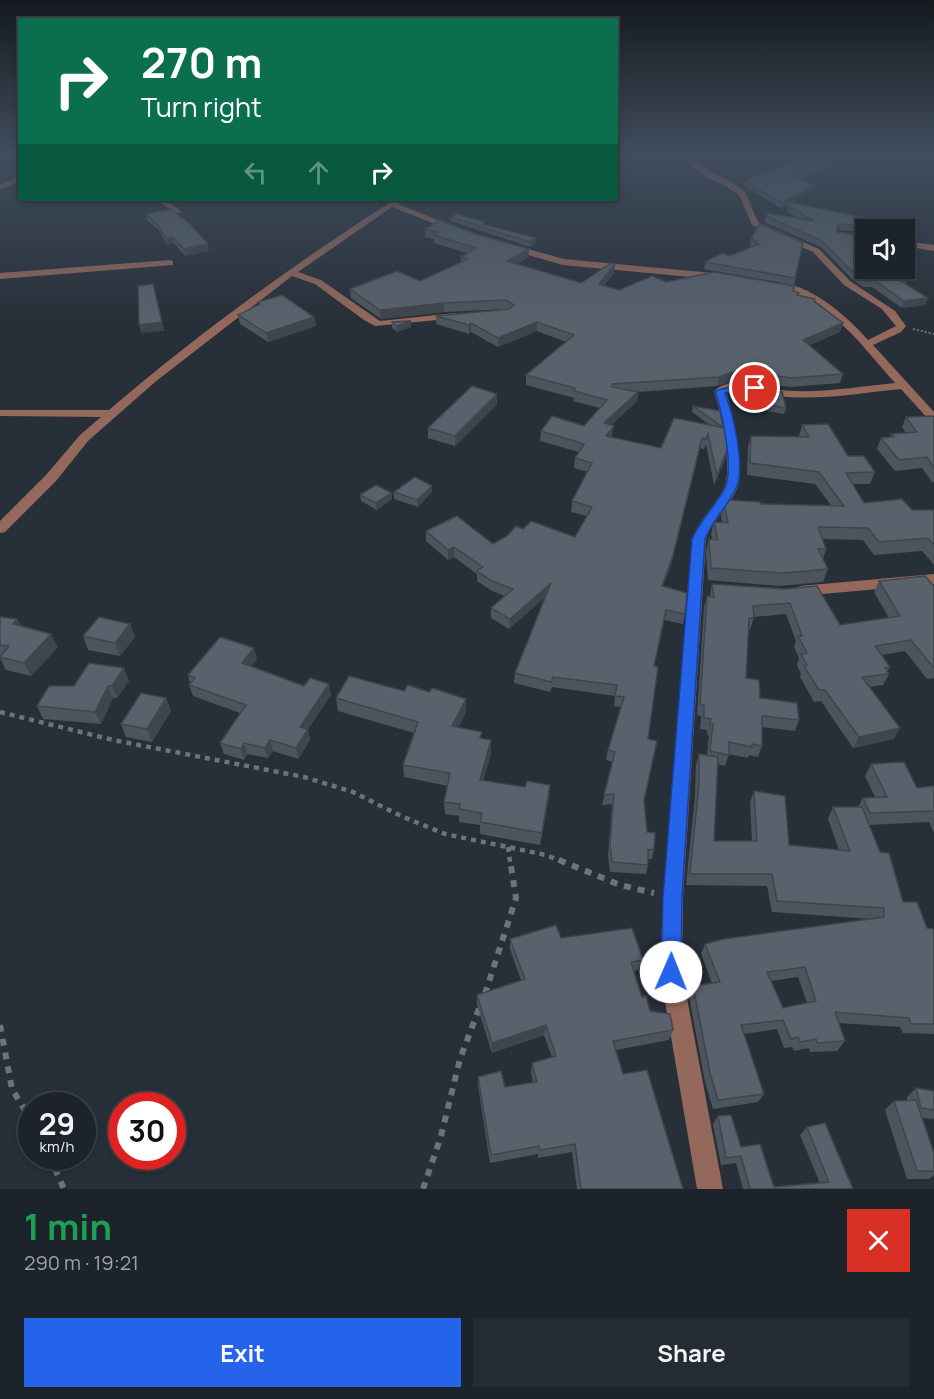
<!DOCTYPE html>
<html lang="en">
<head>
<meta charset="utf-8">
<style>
  body { margin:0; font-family:Manrope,sans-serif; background:#252b32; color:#f1f3f6; height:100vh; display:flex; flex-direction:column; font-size:22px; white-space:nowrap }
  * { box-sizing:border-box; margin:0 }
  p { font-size:20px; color:#a0a4a8 }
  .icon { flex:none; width:33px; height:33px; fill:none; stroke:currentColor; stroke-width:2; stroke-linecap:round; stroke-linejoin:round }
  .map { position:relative; height:1189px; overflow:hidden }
  .side { display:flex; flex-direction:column; background:#1d232a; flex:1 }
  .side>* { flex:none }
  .top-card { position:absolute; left:18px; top:18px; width:600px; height:183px; border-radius:0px; box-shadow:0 3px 9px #0003,0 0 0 2px #3b4047; background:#0b6e4f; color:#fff; overflow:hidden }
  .controls { position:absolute; left:855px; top:219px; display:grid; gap:12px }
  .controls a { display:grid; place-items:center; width:60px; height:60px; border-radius:0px; background:#1d232a; box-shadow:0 3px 9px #0003,0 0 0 2px #3b4047; font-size:30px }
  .speed { position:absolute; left:18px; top:1092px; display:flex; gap:12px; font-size:30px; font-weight:700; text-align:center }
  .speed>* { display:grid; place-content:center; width:78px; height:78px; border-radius:50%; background:#1d232a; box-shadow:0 3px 9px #0003,0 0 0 2px #3b4047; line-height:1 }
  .speed small { font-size:15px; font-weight:400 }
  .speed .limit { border:9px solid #d22; background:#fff; color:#111 }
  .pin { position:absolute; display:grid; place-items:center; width:51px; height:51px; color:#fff; margin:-26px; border:3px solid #fff; border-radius:50%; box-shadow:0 2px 6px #0007 }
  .me { position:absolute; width:66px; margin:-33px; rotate:1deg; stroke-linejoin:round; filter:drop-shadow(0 0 4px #0008) }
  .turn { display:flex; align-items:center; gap:21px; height:126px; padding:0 24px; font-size:27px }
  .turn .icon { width:78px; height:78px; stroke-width:2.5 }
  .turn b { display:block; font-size:42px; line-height:51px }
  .lanes { display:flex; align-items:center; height:57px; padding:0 24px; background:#0003; justify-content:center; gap:30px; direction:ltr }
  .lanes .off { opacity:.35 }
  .round { display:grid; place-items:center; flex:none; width:63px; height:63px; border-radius:0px; background:#252b32 }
  .summary { display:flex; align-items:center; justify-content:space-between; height:102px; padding:0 24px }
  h1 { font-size:36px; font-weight:700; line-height:45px; color:#1e9e55 }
  .primary-button { display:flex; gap:12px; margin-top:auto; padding:12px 24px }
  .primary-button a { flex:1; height:69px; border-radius:0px; background:#2563eb; color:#fff; font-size:24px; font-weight:700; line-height:69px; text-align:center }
  .primary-button a+a { background:#252b32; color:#f1f3f6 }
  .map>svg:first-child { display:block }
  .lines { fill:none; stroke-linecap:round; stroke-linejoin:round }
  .path-far2 { stroke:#6c737b; stroke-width:2; stroke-dasharray:2 2; stroke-linecap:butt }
  .path-far1 { stroke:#6c737b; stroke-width:4.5; stroke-dasharray:5 5; stroke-linecap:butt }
  .path { stroke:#6c737b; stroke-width:6; stroke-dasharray:7 7; stroke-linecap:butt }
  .minor { fill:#94685b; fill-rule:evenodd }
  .wall { fill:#4d545d; fill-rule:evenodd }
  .shaded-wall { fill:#3e454c }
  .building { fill:#59626c; stroke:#3e454c; stroke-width:1.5; fill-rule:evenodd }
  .route { fill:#2563eb; stroke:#184099; stroke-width:1.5 }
</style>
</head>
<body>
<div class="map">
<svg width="934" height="1189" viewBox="0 0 934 1189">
  <rect width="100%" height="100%" fill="#272f38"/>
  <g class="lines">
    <path class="path-far2" d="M913,329l21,5"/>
    <g class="path-far1">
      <path d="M0,712l113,28 191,37 49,15 48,24 44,18 101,21 17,7"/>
      <path d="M508,847l2,15"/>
    </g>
    <g class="path">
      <path d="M559,860l61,25 34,8"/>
      <path d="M485,994l31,-96 -6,-38"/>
      <path d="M0,1025l12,64 20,33"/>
      <path d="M49,1156l15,33"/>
      <path d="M423,1189l18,-53 19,-77 20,-53"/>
    </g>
    <g class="minor">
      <path d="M680,156h7l25,17 18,8 15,11 13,30 61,27 31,32 45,30 11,15 -5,6 -28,13 61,67v11l-4,-2 -29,-32c-42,4 -88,13 -130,6 -14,-2 -30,-9 -45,-3 7,21 19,74 12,94 -7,19 -25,33 -32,53l-23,358 -1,75 41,217h-26l-37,-217 3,-75 29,-358c7,-19 23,-33 32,-51 9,-20 -3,-76 -10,-97 15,-14 37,-6 54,-3 41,8 86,-1 127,-5 -41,-46 -62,-81 -125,-96v-4c36,-4 76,32 98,57l28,-14 -14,-17 -38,-24 -31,-33 -61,-27 -13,-30 -15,-10 -18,-8z"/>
      <path d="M20,176v5l-20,9v-5z"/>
      <path d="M158,200h8l16,12 -7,2z"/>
      <path d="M394,200h8l-4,4 62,25 -7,2 -61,-24 -94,65 23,8 59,41 75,-8 5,3 -2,2 -83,8 -11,-6 -49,-36 -23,-8 -137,106 -67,59 -32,40 -51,51 -5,1v-12l46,-46 34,-40 21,-18 -101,-1v-6h109c89,-76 186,-147 285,-210z"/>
      <path d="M904,241l30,4v6l-30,-5z"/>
      <path d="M510,244l54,15 159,15 5,3 -5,3 -160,-15 -56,-16 -1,-2z"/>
      <path d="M170,260l3,1v4l-173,14v-6z"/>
      <path d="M934,574v10l-134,12 -7,-5 7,-5z"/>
    </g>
  </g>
  <g class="wall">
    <path d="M803,156h54l-56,24 11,10 -21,12 74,24 -1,6 -25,-2 -2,1v1l29,36 41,13 -1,3 22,14 -3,7 -23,3 -30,-21h-9l-11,-8 -31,-32 -57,-25 2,-6 32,2 -11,-6 2,-8 -8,4 -37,-22 1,-5z"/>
    <path d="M146,214l63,37 -24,5 -11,-13 -7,2 -8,-15 -12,-10z"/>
    <path d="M451,217l34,8 51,18 -6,4 -79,-26z"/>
    <path d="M425,229l51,5 53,15 -1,8 -11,7 64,19 34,-19 -1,9 -10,12 15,5 47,-8 127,9 6,2 -1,3 17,5 28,22 -3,9 -31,13 34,29 -3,9 -50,4 -56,-6 -17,5 -79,6 -1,9 -26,24 3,1 -2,9 -1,2 50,11 49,-23 -18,-13 1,-6 27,5 3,17 2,32 -11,25 -8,-41 -2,5 -4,-1 -29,117 -8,21 22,28 -2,10 -19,-4 -10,46 -10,134 3,32 7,17 -2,10h-4v6l-2,9 -36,-2 -2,-17 4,-51 -10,1 11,-43 -7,-2 2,-10 13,-43 -7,-1 1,-10 -63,-9 -2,5 -36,-9 1,-10 30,-76 -36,32 -18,-11v-10l14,-12 -13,-5 -15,-10v-7l-23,-17 -6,3 -22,-19v-10l67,13 30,-15 52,8 12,-21 -16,-4 1,-11 16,-29 -14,-4 1,-10 4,-6 -39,-11 1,-10 43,-5 16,-18 -27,-7 1,-3 -48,-13v-10l40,-33 -29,-11 -39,16 -27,-15 -2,2 -33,-10v-8l71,-6 -1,-1 -62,3 -63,7 -30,-21 -1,-9 70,-8 41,-19v-5l6,-4 -33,-10v-4l-9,-2z"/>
    <path d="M751,238l52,5 -9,42 -90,-16 1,-7 25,-6 22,-9 -2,-2z"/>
    <path d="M258,302l56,15 2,9 -48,16 -28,-18 -2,-9 20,-10z"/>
    <path d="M411,321v6l-14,5 -5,-4v-6z"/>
    <path d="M746,386l40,22 -2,6 -33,-6v-13l-4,11 -3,-14z"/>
    <path d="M497,404l-42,42 -27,-8v-10z"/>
    <path d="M934,416v66h-2l-10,-14 -27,3 -18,-22 4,-11h9l1,-4 15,-1 -4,-6 4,-10z"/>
    <path d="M802,425l46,31 27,16 -5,12h-17l11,19 48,7h22v55l-12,-14 -48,4 -11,-15 -40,-1 3,10 -3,10 5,10 -5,13 -43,4 -72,-6 -2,-28 3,-13h3l-1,-5 3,-12h8l-1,-6 3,-12 107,1 -16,-21 -68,-9 1,-28 3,-11h48z"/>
    <path d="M432,486v6l-14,15 -24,-8v-7z"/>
    <path d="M360,495l32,4 -15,11 -16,-9z"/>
    <path d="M879,581l55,5v92l-7,1 -22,-28 -23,4 8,12 -3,5 2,2 -6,11 -14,2 25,52 -41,9 -32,-47 -7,1 -14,-25 1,-3 -4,-9 2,-7 -5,-11 2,-6 -10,-27 -32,3 -4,13 -2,-1 -2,49 14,20 39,22 -4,11 -33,-4v19l-4,11 -9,-2 -1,3 -19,-4 -4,12 -8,-2 -3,77h38l-2,-39 4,-11 35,54 50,5 -11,-31 5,-12h25l5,-9 12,-1 -10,-21 6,-12 46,24 17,-2v47l-5,-11 -60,3 11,27 23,50 24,26 7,1v105l-31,-1 -3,-6 -62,-4 7,18 -8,10 -27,1 -1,-4 -15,3 -2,-4 -8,1 -7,-19 -33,5 20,60 -6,8 -45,7 -8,-27 -16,-86 4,-10 19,-3 -11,-29 4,-10 167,-25 -100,-7 -5,-26 -81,-1 9,-89 1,-31 3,-11 8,1 2,-20h-2v-5l-7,-1 1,-13 -4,-1 7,-108 3,-11h3l2,-12 72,5 56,36 49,-7 -15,-26zM798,977l9,26 -24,5 -12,-27z"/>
    <path d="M0,617l17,2 4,7 37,21 -27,29 -25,-6 -6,-12z"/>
    <path d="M130,624l5,13 -15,19 -32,-6 -5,-14z"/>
    <path d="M257,659l-6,7 80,29 -23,34 2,11 -12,19 -25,-8 -5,7 -21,-4 -3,6 -20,-6 -4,-11 20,-30 -47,-17 -4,-11 1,-2 -2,-8z"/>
    <path d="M129,681l-12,17h-4l-12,26 -58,-5 -6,-13 37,-20z"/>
    <path d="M404,691l25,1 37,7v13l-8,16 23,10 10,15 -8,28 66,17 -9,47 -60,-11v-9l-21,-3v-6l-14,-2 -1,-12 4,-16 -44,-9 -1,-12 11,-32 -76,-22 -2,-13z"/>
    <path d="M166,698l5,13 -19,31 -26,-5 -5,-13z"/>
    <path d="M561,938l82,22 -4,10 -5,1 8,26 8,14 23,19 -4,10 -53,10 7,24 60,115h-106l-5,-37 -34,6v-4l-48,9 -12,-77v-9l27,10 28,-4 -2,-11 1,-9 20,-6 -8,-22 -52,18 -15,-48v-10l44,-15 -11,-31v-10z"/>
    <path d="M916,1088l18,3v28l-12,-1 12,35v22l-5,4h-22l-22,-69 9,-9h13v-4z"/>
    <path d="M718,1116l23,31 33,40 46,-4 -20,-48 7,-8 46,62h-110l-7,-26 -15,2 -8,-41z"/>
  </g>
  <g class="shaded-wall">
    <path d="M848,156h9l-52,23 -13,2 1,-5z"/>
    <path d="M814,185l-2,5 -31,18 1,-5z"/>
    <path d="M841,224l-2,6 -4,2 2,-6z"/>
    <path d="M173,237l1,6 -7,2 -1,-7z"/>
    <path d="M536,238v5l-6,4v-5z"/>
    <path d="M208,244l1,7 -24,5 -1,-7z"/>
    <path d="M529,249l-1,8 -21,13v-9z"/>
    <path d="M615,264l-1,9 -16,19 1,-8z"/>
    <path d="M153,284l11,47 -23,2 -2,-8z"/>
    <path d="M928,298l-3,7 -23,3 2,-7z"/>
    <path d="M444,303v9l-63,7 -1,-9z"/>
    <path d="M314,317l2,9 -48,16 -2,-9z"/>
    <path d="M411,321v6l-14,5v-6z"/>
    <path d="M537,322v9l-39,16v-9z"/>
    <path d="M471,323v9l-2,2v-9z"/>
    <path d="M843,323l-3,9 -39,17 2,-9z"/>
    <path d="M736,371l-2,10 -17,5 2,-9z"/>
    <path d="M638,392l-1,9 -34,32 1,-10z"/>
    <path d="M497,394v10l-42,42v-10z"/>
    <path d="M614,426l-2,9 -8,10 2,-9z"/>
    <path d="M700,448l-29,117 -12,31 3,-10z"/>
    <path d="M727,450l-2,10 -11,25 3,-10z"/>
    <path d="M432,486v6l-14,15 -1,-7z"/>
    <path d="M392,493v6l-15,11 -1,-7z"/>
    <path d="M454,547v10l-6,3v-10z"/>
    <path d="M551,583l-1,10 -41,36 1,-10z"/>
    <path d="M17,619l7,13 -11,-8z"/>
    <path d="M130,624l5,13 -15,19 -5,-13z"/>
    <path d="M51,634l7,13 -27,29 -7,-13z"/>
    <path d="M254,648l3,11 -12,15 -3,-11z"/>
    <path d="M124,668l5,13 -12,17 -5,-12z"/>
    <path d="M329,684l2,11 -23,34 2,11 -12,19 -2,-11 4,-21z"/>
    <path d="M108,686l5,12 -12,26 -6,-12z"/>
    <path d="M166,698l5,13 -19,31 -5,-13z"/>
    <path d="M466,699v13l-14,27v-13z"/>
    <path d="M900,728l-6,11 -41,9 6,-11z"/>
    <path d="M270,740l3,11 -5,7 -3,-10z"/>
    <path d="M491,740v13l-11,40v-13z"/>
    <path d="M244,743l3,11 -3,6 -3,-11z"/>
    <path d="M550,785l-1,13 -9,47z"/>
    <path d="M546,1025l-2,10 -52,18v-10z"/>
  </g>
  <g class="building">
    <path d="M803,156h45l-42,18 -13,2 21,9 -32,18 -37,-22z"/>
    <path d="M790,202l70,15 5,9 -24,-2 -4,2v6l29,4v32h36l5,13h-6l27,17 -24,3 -30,-21 -8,1 -12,-8 -32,-32 -56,-25 2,-3 46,8 -26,-15z"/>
    <path d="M171,209l20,16 17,19 -24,5 -11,-12 -7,1 -9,-14 -11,-10z"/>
    <path d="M456,214l29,8 -3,2 54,14 -6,4 -79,-25z"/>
    <path d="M440,220l36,14 53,15 -22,12 74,22 30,-20 4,1 -16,20 20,6 33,-14 14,6 48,-10 80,14 -1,5 6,2 -2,2 18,4 -1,2 29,22 -40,17 40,34 -51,4 -56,-7 -17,6 -107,7v3l26,5 -34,31 10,3 -8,10 55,12 13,-30 51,10 2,16v6l-10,25 -9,-41 -2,5 -4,-1 -29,117 -11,31 25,7 -2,21 -19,-4 -12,56 4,1 -10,72 9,2 -13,59 3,32 8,1 -1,16 -6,1v15l-36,-3 -2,-17 4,-51 -10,1 11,-43 -7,-2 16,-53 -9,-1 2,-11 -64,-8 -2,5 -36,-9 36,-90 -41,36 -19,-11 22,-19 -21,-8 -15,-10 6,-4 -29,-20 -6,3 -22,-19 31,-15 36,28 14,-8 9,-10 7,3 8,-8 44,16 17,-30 -20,-6 20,-38 -17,-5 9,-14 -43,-13 11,-15 32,10 23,-26 -33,-9 1,-3 -49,-13 48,-40 -37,-13 -39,16 -27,-15 -2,2 -33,-9 73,-7 5,-4 -8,-5 -62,3 -64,7 -30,-21 47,-18 23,10 48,-22 -7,-2 15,-9 -42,-13 5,-3 -14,-3z"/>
    <path d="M760,224l43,19 -8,35 -90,-16 17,-9 8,3 29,-12 -8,-6z"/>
    <path d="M153,284l9,38 -23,3 -1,-39z"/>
    <path d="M282,295l32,22 -48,16 -28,-18 22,-11 -2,-2z"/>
    <path d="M411,321l-14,5 -5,-4z"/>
    <path d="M472,386l25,8 -42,42 -27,-8z"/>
    <path d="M746,386l36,6 4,16 -34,-6 1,-13 -4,11z"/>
    <path d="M693,406l27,5 3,16z"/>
    <path d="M934,416v52l-7,-11 -28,3 -18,-22 13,-1 -3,-3 26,-2 -11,-15z"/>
    <path d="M828,424l20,32h16l11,16 -29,1 18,30 38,-4 10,11h22v35l-6,-7 -49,4 -11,-14 -50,-1 8,22h-8l10,20 -44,4 -73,-5 -2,-29 9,1 -4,-18 14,1 -4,-19 3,-4 33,2 1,2 83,2 -25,-34 -69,-9 1,-27 58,1 -7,-12z"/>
    <path d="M415,477l17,9 -15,14 -23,-8z"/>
    <path d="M376,485l16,8 -16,10 -16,-8z"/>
    <path d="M925,576l9,10v82l-23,-28 -36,6 15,21 -5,1 4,6 -27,3 38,51 -41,9 -34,-47h-6l-15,-24 3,-1 -6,-11 6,-1 -9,-17h4l-12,-33 -37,3 1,12h-5l-3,60 13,2 1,18 37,5 2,17 -37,-4v30l-10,-2v3l-23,-5v13l-19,-4 3,-27h-3l1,-5 -7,-1v-13l-4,-1 7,-108 7,1 -2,-13 72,5 33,-3 23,39 60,-9 -21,-35z"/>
    <path d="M0,617l17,2 -4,5 38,10 -27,29 -24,-6 9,-11 -9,-1z"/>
    <path d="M99,617l31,7 -15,19 -32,-7z"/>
    <path d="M220,637l34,11 -12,15 62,23 6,-8 19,6 -29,43 8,2 -12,19 -26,-8 -5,8 -21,-5 -3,6 -21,-6 26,-38 -57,-20 6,-7 -7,-3z"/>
    <path d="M89,663l35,5 -12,18h-4l-13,26 -58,-6 12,-20h25z"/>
    <path d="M349,676l55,15 4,-6 21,7 3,-4 34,11 -14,27 30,6 -2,6 11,2 -11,40 45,7 2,-6 23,4 -8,48 -62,-11 2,-9 -23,-4 1,-5 -16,-2 6,-29 -47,-8 15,-43 -82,-24z"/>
    <path d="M141,693l25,5 -19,31 -26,-5z"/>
    <path d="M699,754l19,3 -4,84h43l-3,-50 31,5 4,49 61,6 -17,-44h29l18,45 9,1 14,49h14l10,26 7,1v95h-23l-2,-6 -74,-6 10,29 -28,2 -1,-4 -16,3 -2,-5 -7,2 -8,-19 -42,5 23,69 -46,6 -8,-27 -17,-87 27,-4 -15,-38 19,-5 160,-22v-9l-107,-7 -5,-27h-82l9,-90zM805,967l11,34 -33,7 -16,-36z"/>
    <path d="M904,762l13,26 17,-2v25l-64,2 -7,-15 24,-1 -16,-33z"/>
    <path d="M556,925l5,13 71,-10 11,32 -12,2 11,35 4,-1 4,15 20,3 3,16 -60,11 10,33 24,-4 36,119h-102l-6,-45 -35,6 -1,-4 -48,9 -13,-78 23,-6 4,16 32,-5 -5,-19 24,-7 -10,-31 -54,18 -15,-48 48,-16 -15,-40z"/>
    <path d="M916,1088l18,3v19l-13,-2z"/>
    <path d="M916,1100l18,53v18h-17l-23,-70z"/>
    <path d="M731,1115l10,32 19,-3 14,43 55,-5 -22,-55 18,-4 28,66h-103l-9,-33 -15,2 -8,-42z"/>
  </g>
  <linearGradient id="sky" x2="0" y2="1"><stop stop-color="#151a1f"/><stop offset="0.48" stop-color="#414d5e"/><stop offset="1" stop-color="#414d5e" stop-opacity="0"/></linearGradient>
  <rect width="934" height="322" fill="url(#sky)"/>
  <path class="route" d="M741,384l19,4c-5,4 -25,3 -35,5 8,20 21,75 11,95 -8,18 -24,32 -31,51l-23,358 -1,75 -3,7 -7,3 -7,-3 -3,-7 2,-75 29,-358c8,-19 24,-33 33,-51 9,-21 -3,-76 -10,-97z"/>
</svg>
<div class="controls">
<a><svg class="icon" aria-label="sound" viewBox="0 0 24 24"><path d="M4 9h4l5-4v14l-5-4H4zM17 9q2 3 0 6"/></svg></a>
</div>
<div class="speed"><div>29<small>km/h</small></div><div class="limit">30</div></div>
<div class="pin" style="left:755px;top:388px;background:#d93025"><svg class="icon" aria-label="arrive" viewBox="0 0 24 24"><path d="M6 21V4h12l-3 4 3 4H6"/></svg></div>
<svg class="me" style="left:671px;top:972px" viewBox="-20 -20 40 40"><circle r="19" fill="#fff"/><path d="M0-13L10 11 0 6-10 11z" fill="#2563eb"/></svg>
<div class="top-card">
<div class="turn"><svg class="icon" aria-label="right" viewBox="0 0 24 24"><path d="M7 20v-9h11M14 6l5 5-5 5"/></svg><div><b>270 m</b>Turn right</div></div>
<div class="lanes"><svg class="icon off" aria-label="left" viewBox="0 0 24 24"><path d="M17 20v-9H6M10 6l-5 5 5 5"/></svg><svg class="icon off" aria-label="ahead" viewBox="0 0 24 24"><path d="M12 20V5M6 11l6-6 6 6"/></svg><svg class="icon" aria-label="right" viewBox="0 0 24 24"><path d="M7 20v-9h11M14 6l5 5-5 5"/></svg></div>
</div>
</div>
<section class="side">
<div class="summary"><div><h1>1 min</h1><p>290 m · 19:21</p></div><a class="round" style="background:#d93025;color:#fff"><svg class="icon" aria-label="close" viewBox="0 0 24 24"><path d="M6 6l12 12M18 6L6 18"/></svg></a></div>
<div class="primary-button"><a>Exit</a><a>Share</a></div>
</section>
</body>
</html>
